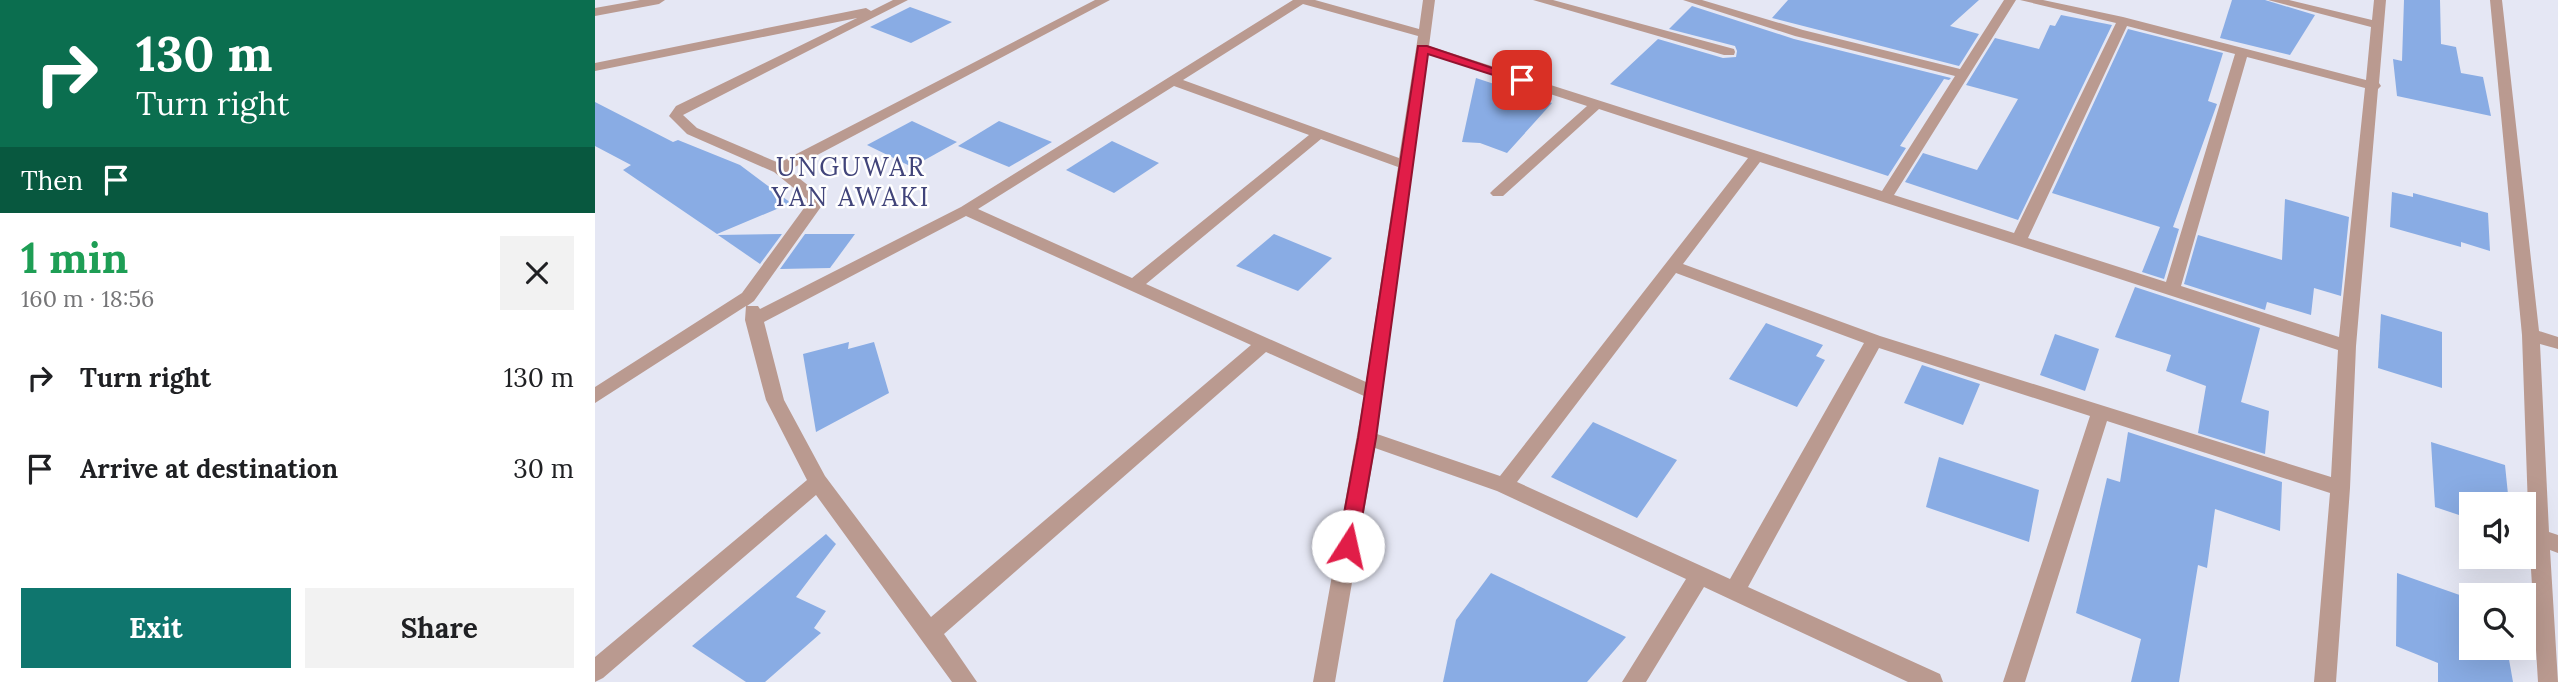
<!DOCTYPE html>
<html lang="en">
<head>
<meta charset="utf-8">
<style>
  body { margin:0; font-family:Lora,serif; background:#f2f2f2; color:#202124; height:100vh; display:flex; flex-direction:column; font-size:26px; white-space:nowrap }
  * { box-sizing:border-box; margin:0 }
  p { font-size:23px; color:#757577 }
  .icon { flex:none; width:38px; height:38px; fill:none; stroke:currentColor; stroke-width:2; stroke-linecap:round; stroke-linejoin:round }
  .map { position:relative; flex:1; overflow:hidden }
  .sheet { display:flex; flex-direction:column; background:#fff; width:595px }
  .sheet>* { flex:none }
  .top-card { background:#0b6e4f; color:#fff; overflow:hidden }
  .buttons { position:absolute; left:1864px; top:492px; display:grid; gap:14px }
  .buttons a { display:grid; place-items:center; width:77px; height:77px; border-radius:0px; background:#fff; box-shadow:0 7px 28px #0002; font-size:35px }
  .pin { position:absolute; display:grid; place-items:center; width:60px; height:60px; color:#fff; margin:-30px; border-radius:14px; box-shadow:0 4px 10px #0006 }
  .me { position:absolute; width:77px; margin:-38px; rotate:10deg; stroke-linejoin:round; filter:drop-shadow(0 0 5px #0008) }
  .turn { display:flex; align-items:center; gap:24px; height:147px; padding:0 21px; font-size:32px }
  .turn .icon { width:91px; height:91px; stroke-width:2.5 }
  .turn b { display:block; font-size:49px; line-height:60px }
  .then { display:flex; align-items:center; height:66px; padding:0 21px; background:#0003; gap:14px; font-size:26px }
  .round { display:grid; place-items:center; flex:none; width:74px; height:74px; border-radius:0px; background:#f2f2f2 }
  .head { display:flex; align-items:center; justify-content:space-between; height:119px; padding:0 21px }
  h1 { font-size:42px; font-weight:700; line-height:52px; color:#1e9e55 }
  .cta { display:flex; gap:14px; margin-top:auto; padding:14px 21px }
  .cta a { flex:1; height:80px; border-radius:0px; background:#0f766e; color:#fff; font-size:28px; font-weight:700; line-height:80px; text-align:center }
  .cta a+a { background:#f2f2f2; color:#202124 }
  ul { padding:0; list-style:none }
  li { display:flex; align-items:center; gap:21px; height:91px; padding:0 21px }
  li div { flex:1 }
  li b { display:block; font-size:26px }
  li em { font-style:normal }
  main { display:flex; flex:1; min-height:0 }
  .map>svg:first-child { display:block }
  .building { fill:#89ace4 }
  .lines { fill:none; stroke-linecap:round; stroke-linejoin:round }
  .minor { fill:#ba9a90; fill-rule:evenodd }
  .route { fill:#e11d48; stroke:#92132f; stroke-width:2 }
  .labels { text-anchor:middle; stroke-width:5; stroke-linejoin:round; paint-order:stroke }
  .neighbourhood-label { font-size:26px; letter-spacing:2px; fill:#41447a; stroke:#fff }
</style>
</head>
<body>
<main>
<section class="sheet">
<div class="top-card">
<div class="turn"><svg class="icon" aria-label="right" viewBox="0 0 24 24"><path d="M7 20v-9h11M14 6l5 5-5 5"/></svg><div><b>130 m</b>Turn right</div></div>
<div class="then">Then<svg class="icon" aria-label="arrive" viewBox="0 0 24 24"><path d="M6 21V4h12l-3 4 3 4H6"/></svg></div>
</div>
<div class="head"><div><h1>1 min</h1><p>160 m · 18:56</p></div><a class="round"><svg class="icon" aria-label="close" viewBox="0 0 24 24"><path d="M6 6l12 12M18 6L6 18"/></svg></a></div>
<ul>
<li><svg class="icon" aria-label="right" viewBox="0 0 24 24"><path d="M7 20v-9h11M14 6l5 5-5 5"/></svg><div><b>Turn right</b></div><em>130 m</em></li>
<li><svg class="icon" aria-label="arrive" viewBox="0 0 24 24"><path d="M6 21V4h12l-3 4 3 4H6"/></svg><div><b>Arrive at destination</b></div><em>30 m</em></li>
</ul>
<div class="cta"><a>Exit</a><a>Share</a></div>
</section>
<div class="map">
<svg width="1963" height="682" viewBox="0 0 1963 682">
  <rect width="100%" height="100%" fill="#e5e7f4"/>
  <g class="building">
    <path d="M1193,0h191l-29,26 29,8 -20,32 -187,-48z"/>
    <path d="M1637,0h33l50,15 -25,40 -70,-17z"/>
    <path d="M1809,0h36l1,44 15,3 5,26 22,4 8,39 -94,-20 -4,-37 9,2z"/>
    <path d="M1097,6l102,33 157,39 -2,2 -5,-1 -44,67 6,2 -18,28 -278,-92 48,-45 65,19 13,-1 1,-6 -2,-5 -66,-17z"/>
    <path d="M315,7l42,15 -41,21 -41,-16z"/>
    <path d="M1466,15l51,10 -94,195 -113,-38 18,-29 54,17 41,-71 -52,-14 29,-47 44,11 11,-24 5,1z"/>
    <path d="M1533,29l95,24 -15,48 9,3 -44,123 6,2 -15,50 -22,-7 18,-45 -108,-34z"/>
    <path d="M881,78l76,25 -45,50 -27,-10 -18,-1z"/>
    <path d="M0,102l78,40 5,-2 62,25 51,38 -74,31 -94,-64 8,-5 -36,-19z"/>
    <path d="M317,121l45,21 -45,25 -45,-22z"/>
    <path d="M404,121l53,21 -43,25 -51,-21z"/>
    <path d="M517,141l47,22 -45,30 -48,-23z"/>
    <path d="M1797,192l21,5v-4l75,20 2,38 -29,-9v5l-71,-20z"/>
    <path d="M1690,199l64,18 -8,79 -27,-8 -3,27 -44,-13 -2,8 -81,-26 14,-49 84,25z"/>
    <path d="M187,234l-22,30 -42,-29z"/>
    <path d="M210,234h50l-25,34 -50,1z"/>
    <path d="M679,234l58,24 -34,33 -62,-25z"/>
    <path d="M1540,287l125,41 -19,74 28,9 -4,43 -67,-21 8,-47 -40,-15 5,-16 -56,-18z"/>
    <path d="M1786,314l61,18v56l-64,-20z"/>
    <path d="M1171,323l57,22 -7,11 9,4 -28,47 -68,-28z"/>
    <path d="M1460,334l44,15 -14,42 -45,-16z"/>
    <path d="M254,342l-1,7 26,-7 15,51 -73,39 -13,-78z"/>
    <path d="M1327,365l58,19 -17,41 -59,-22z"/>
    <path d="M998,422l84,38 -40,58 -86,-41z"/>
    <path d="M1533,432l154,50 -2,49 -65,-22 -8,59 -9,-3 -19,117h-48l10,-43 -65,-26 31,-135 13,4z"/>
    <path d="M1836,442l74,23 4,39h-38v15l-36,-12z"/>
    <path d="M1344,457l100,33 -10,52 -103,-35z"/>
    <path d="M231,534l10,10 -40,53 30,14 -12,17 7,5 -56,49h-19l-54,-36z"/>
    <path d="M896,573l135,64 -39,45h-144l13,-62z"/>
    <path d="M1802,573l74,26v49h36l6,34h-75v-19l-42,-17z"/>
  </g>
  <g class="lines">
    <g class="minor">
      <path d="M45,0h25l-6,4 -64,12v-8z"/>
      <path d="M298,0h15l-225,115 14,13 82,35 316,-163h15l-321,170 31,25 3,9 -69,97 -7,5h11l2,3 201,-102 332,-207h22l104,29 4,-29h12l-6,46 453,145 73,-115 -160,-40 -112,-36h19l101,30 157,39 44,-69h12l-122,195 120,38 102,-210 -96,-23h23l80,17 243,63 5,-53 -103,-27h21l83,20 2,-20h12l-7,83 2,3 -3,3 -22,257 -6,142 -14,194h-22l16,-189 -223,-72 -82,261h-22l87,-266 -211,-68 -131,239 192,87 3,8h-35l-204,-95 -58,95h-24l64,-103 -189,-88 -122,-43 -40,234h-22l51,-286 -98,-44 -322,282 33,48h-25l-136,-187 -213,183 -8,4v-25l212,-177 -41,-80 -21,-80 1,-14 -151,97v-16l147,-94 65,-89v-5l-33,-27 -87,-38 -18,-18 7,-10 181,-88 -262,53v-8l271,-55 5,3zM708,4l115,32 -19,122 -216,-78zM1532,26l108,28 -69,228 -138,-44zM833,54l159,52 -94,84 -3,3 3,3h10l96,-87 149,49 -248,318 -123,-42zM1652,57l118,31 -26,249 -158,-51zM579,86l135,49 -177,143 -154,-69zM726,139l77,28 -32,215 -220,-98zM1165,162l578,188 -7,127 -451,-141 -197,-72zM371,216l285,129 -320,272 -106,-141 -41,-76 -20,-78zM1081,273l188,70 -134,236 -213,-97z"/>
      <path d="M938,0h20l181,49 1,3 -1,3h-10z"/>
      <path d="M1895,0h12l37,331 19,6v12l-18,-5 9,188 9,3v18l-8,-3 8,132h-20l-9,-145 -7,-202z"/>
    </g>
  </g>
  <path class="route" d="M823,46h9l101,34 -10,3 -90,-29 -52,384 -19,108 -2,6 -7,2 -7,-2 -3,-6 20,-108z"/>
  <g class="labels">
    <g class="neighbourhood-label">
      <text x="256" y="176">UNGUWAR<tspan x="256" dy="30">YAN AWAKI</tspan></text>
    </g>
  </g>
</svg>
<div class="buttons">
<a><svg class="icon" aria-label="sound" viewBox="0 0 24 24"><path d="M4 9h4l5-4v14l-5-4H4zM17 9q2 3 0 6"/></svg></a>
<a><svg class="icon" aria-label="search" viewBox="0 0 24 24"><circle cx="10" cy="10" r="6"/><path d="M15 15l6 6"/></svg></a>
</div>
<div class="pin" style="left:927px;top:80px;background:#d93025"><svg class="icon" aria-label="arrive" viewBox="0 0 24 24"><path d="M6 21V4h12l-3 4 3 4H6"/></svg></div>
<svg class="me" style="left:753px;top:546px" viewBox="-20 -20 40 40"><circle r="19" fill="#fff"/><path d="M0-13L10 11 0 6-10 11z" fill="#e11d48"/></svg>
</div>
</main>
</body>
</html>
